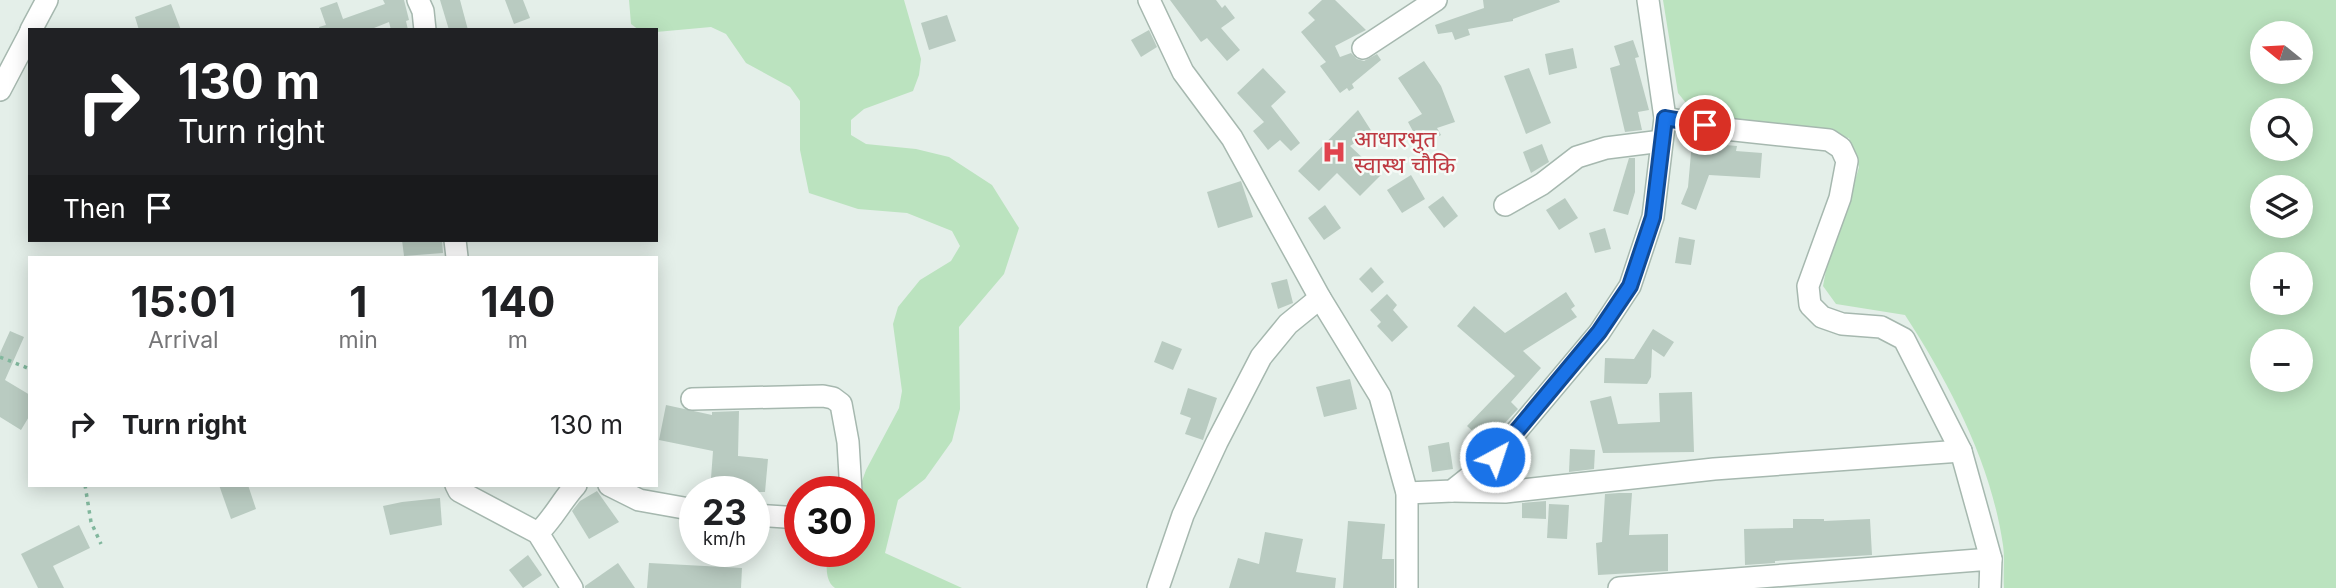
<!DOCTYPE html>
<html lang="en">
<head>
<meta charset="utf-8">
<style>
  body { margin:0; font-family:Inter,"Noto Sans Devanagari",sans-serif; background:#f6f6f6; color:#202124; height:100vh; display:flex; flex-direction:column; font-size:26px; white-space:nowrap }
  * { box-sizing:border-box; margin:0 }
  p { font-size:23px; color:#757577 }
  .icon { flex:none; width:38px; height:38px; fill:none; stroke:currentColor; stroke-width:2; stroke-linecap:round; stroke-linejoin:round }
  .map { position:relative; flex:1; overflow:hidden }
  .details { position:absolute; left:28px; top:256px; width:630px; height:231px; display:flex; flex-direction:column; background:#fff; border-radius:0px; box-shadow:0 4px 18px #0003 }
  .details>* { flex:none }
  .banner { position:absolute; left:28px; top:28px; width:630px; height:214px; border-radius:0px; box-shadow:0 4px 18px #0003; background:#202124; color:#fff; overflow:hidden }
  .needle { width:46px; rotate:288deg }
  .fabs { position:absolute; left:2250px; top:21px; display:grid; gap:14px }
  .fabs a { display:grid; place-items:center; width:63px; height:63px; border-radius:50%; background:#fff; box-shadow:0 4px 18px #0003; font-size:35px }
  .speed { position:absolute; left:679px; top:476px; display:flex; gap:14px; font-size:35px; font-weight:700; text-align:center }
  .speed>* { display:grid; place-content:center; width:91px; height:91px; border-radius:50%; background:#fff; box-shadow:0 4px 18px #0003; line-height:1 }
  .speed small { font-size:18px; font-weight:400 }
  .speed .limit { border:10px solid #d22; background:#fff; color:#111 }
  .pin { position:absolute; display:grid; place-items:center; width:60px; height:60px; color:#fff; margin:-30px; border:4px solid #fff; border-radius:50%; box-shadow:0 2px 7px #0007 }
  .me { position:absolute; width:77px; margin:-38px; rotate:40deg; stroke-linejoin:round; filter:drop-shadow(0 0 5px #0008) }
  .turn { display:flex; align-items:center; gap:24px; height:147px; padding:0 35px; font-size:32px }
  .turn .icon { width:91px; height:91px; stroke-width:2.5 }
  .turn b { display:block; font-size:49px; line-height:60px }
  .then { display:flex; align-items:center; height:66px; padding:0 35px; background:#0003; gap:14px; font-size:26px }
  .eta { display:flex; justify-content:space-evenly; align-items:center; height:119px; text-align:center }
  .eta b { font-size:42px; font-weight:700; line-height:49px }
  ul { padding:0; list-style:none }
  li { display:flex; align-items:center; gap:21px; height:98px; padding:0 35px }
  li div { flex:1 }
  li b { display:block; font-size:26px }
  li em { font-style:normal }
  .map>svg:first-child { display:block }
  .green { fill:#bbe3bf; fill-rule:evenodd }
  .building { fill:#b9cbc1 }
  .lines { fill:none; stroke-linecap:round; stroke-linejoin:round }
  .street-casing { stroke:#a6b8af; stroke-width:24 }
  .path { stroke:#81b79d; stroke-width:3.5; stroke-dasharray:3.5 5; stroke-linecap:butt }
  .street { stroke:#fff; stroke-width:21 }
  .route-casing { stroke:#114b97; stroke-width:18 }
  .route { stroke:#1a73e8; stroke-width:12 }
  .labels { text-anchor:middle; stroke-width:5; stroke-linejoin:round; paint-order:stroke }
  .health-label { font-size:23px; fill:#be3a42; stroke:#f6fbf7; text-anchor:start }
</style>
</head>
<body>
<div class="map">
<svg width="2336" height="588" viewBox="0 0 2336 588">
  <rect width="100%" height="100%" fill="#e4efe9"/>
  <g class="green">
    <path d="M629,0h275l17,59 -2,16 -6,16 -49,18 -13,11v15l15,9 50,5 33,8 43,28 27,43 -15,46 -45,53 1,82 -8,32 -27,38 -27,21 -13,53 77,35h-127c-11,-8 -8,-24 -8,-37h32l-1,-59 8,-22 33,-62 3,-17 -9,-67 5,-17 22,-27 31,-19 9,-15 -8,-15 -45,-18 -49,-4 -49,-16 -9,-43v-49l-10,-14 -44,-24 -20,-29 -15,-7 -55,5v-2h-17l-8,-6z"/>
    <path d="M1663,0h673v588h-332c-1,-14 1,-29 -1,-43 -12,-82 -53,-161 -98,-230l-69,-11 -13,-18 5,-26 19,-52 12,-41 -10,-29 -119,-19 -40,-11 -12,-15zM2263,33h38v39h-38zM2263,110h38v39h-38zM2263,187h38v39h-38zM2263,264h38v39h-38zM2263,341h38v39h-38z"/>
  </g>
  <g class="building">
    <path d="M383,0h21l5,20 -3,1 2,9h-17l-2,-8 -20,8h-49l-1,-3 7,-2 -6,-17 17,-6 6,17 42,-15z"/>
    <path d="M440,0h20l8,30h-19z"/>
    <path d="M505,0h18l7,18 -16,6z"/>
    <path d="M1170,0h46l6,8 3,-3 10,13 -14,10 19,22 -13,11 -20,-23 -6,4z"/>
    <path d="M1322,0h13l31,30 -31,16 5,11 11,-4 6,6 7,2 13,-7 4,6 -29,24 2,4 -5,3 -2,-3 -7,5 -20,-27 6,-4 -25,-30 14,-12 -7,-7z"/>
    <path d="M1483,0h76l1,2 -47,17v2l-45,8 2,6 -15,5 -3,-8 -14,2 -3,-9 49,-17z"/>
    <path d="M171,4l10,26h-42l-4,-13z"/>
    <path d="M947,15l9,26 -27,9 -8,-27z"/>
    <path d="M1149,30l8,17 -16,10 -10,-17z"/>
    <path d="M1633,40l6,17 -4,1 14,52 -11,2 4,18 -17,2 -15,-64 10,-3 -6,-19z"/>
    <path d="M1573,48l4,20 -28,7 -4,-21z"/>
    <path d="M1424,61l17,25 14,36 -18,6 4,7 -20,11 -13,-24 14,-8 -24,-36z"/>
    <path d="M1263,68l23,24 -15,14 29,37 -9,8 -11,-11 -12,10 -15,-19 11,-9 -27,-29z"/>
    <path d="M1529,68l22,55 -25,11 -22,-58z"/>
    <path d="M1358,110l14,22 -22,14 31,29 -21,21 -23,-23 -18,18 -21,-20z"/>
    <path d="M1692,142l45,4 -1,5 26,2 -2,25 -51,-3 -13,35 -15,-6 7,-17z"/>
    <path d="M1542,144l7,18 -18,11 -8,-21z"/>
    <path d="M1629,158h6v34l-7,23 -15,-4z"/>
    <path d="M1411,175l14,24 -23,14 -15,-23z"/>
    <path d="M1241,181l12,36 -35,11 -11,-36z"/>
    <path d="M1443,196l15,20 -14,12 -16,-21z"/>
    <path d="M1565,198l13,20 -19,12 -13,-20z"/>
    <path d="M1325,205l16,23 -17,12 -16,-22z"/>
    <path d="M1605,228l6,21 -16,4 -6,-20z"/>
    <path d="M1679,237l16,3 -4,25 -16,-2z"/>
    <path d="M402,240h40l1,13 -39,3z"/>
    <path d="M1371,267l13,15 -12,11 -13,-14z"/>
    <path d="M1287,279l6,24 -15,6 -7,-26z"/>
    <path d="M1566,292l9,14 -4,3 6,8 -54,34 18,17 -30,34 7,7 -32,34 -19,-17 48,-50 -58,-50 17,-20 31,27z"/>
    <path d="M1387,294l10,11 -4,5 15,17 -16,15 -15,-16 4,-4 -11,-12z"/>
    <path d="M1653,329l21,13 -10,15 -12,-8 -1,28 -4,7 -43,-1 1,-25 29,1z"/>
    <path d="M10,331l14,6 -19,43 25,15v20l-9,15 -21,-13v-64z"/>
    <path d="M1162,341l20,8 -9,21 -19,-8z"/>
    <path d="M1350,379l7,30 -33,8 -8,-30z"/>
    <path d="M1188,388l29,10 -14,42 -18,-6 6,-16 -11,-4z"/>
    <path d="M1692,392l2,60 -91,1 -13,-52 21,-5 7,28 42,-2 -1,-29z"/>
    <path d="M666,405l46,10v-3l27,-1 -1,45 30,3 -3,33h-55l3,-41 -54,-11z"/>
    <path d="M1449,442l4,27 -21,3 -4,-26z"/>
    <path d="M1570,449l25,1 -1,19 -25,3z"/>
    <path d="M219,485h29l8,24 -25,10z"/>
    <path d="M597,491l22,31 -30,17 -17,-28 8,-10z"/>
    <path d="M1619,493h13l-3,42 39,-1v37l-70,4 -2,-32 6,-1 3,-48z"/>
    <path d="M440,498l2,27 -52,10 -7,-29 19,-4z"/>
    <path d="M1546,501v18l-24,-1v-15z"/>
    <path d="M1549,504l20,1 -2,34 -20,-1z"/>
    <path d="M1793,519h31v2l46,-2 2,36 -97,6v2l-30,2 -1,-36 49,-1z"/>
    <path d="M1348,521l37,3 -3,35h12v29h-51z"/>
    <path d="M79,525l11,23 -37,18 11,22h-26l-17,-34z"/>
    <path d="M1265,532l38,7 -7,33 40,6 -1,10h-106l9,-30 21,6z"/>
    <path d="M528,555l14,20 -19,13 -14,-18z"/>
    <path d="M618,563l17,25h-50v-2z"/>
    <path d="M649,563l93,5 -1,20h-94z"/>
  </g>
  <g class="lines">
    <g class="street-casing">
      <g id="street">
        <path d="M418,0l5,11 2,19"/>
        <path d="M1149,0l34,72 49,66 88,160 60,98 27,97v95"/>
        <path d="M31,30l16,-30"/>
        <path d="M1363,48l73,-48"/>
        <path d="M0,90l30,-57"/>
        <path d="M1665,118l60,11 104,11 12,8 6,13 -7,37 -32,88 2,19 12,12 20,7 39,3 23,12 57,112 30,108"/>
        <path d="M1505,205l37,-21 35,-27 29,-9 56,-7"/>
        <path d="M455,240l2,17"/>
        <path d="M692,399l131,-3 10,2 8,6 7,38 3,50"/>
        <path d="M456,485l3,6 79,42 34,55"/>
        <path d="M609,485l30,15 56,10"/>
        <path d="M1452,491l53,1 209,-23 247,-18"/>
        <path d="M1407,493l45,-2 43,-34 104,-124 31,-47 23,-69 12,-99 -17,-118"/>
        <path d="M754,515l46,3"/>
        <path d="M538,533c15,-14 24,-33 38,-48"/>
        <path d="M1158,588l25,-73 34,-73 44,-85 27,-33 32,-26"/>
        <path d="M1619,588l372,-29 -1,29"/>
      </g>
    </g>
    <g class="path">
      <path d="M0,357l30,12"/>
      <path d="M85,485l6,37 10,22"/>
    </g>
    <use href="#street" class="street"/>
  </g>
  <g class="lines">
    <g class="route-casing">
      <path id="route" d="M1495,457l104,-125 31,-46 23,-69 12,-99 40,7"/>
    </g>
    <use href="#route" class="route"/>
  </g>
  <defs>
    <g id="hospital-bare" transform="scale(1.89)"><path d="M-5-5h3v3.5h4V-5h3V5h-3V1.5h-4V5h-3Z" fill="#e0444e" stroke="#f6fbf7" stroke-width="2.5" paint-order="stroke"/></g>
  </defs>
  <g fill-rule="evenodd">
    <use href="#hospital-bare" x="1334" y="152"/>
  </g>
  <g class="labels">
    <g class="health-label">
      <text x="1354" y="147">आधारभुत<tspan x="1354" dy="26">स्वास्थ चौकि</tspan></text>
    </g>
  </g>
</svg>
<div class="fabs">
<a><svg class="needle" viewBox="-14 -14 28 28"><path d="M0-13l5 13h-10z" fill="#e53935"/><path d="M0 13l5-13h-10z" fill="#757577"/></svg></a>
<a><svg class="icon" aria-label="search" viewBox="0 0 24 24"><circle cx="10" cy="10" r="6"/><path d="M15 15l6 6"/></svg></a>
<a><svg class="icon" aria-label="layers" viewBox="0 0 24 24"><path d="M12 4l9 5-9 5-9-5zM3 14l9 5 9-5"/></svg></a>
<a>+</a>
<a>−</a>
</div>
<div class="speed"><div>23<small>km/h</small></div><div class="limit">30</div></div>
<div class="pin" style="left:1705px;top:125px;background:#d93025"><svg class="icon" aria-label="arrive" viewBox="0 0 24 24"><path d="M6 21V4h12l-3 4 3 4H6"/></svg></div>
<svg class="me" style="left:1495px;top:457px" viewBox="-20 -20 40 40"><circle r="17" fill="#1a73e8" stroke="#fff" stroke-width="3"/><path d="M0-11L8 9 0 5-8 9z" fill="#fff"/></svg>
<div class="banner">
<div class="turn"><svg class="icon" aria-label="right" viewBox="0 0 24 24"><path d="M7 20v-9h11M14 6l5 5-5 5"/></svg><div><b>130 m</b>Turn right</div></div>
<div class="then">Then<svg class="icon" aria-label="arrive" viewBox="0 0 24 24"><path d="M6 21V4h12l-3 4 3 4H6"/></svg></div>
</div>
<section class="details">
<div class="eta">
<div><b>15:01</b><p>Arrival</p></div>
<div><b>1</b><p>min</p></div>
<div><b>140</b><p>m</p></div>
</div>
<ul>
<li><svg class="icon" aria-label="right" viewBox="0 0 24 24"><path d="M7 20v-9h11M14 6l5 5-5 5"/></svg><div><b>Turn right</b></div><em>130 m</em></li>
</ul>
</section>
</div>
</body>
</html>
